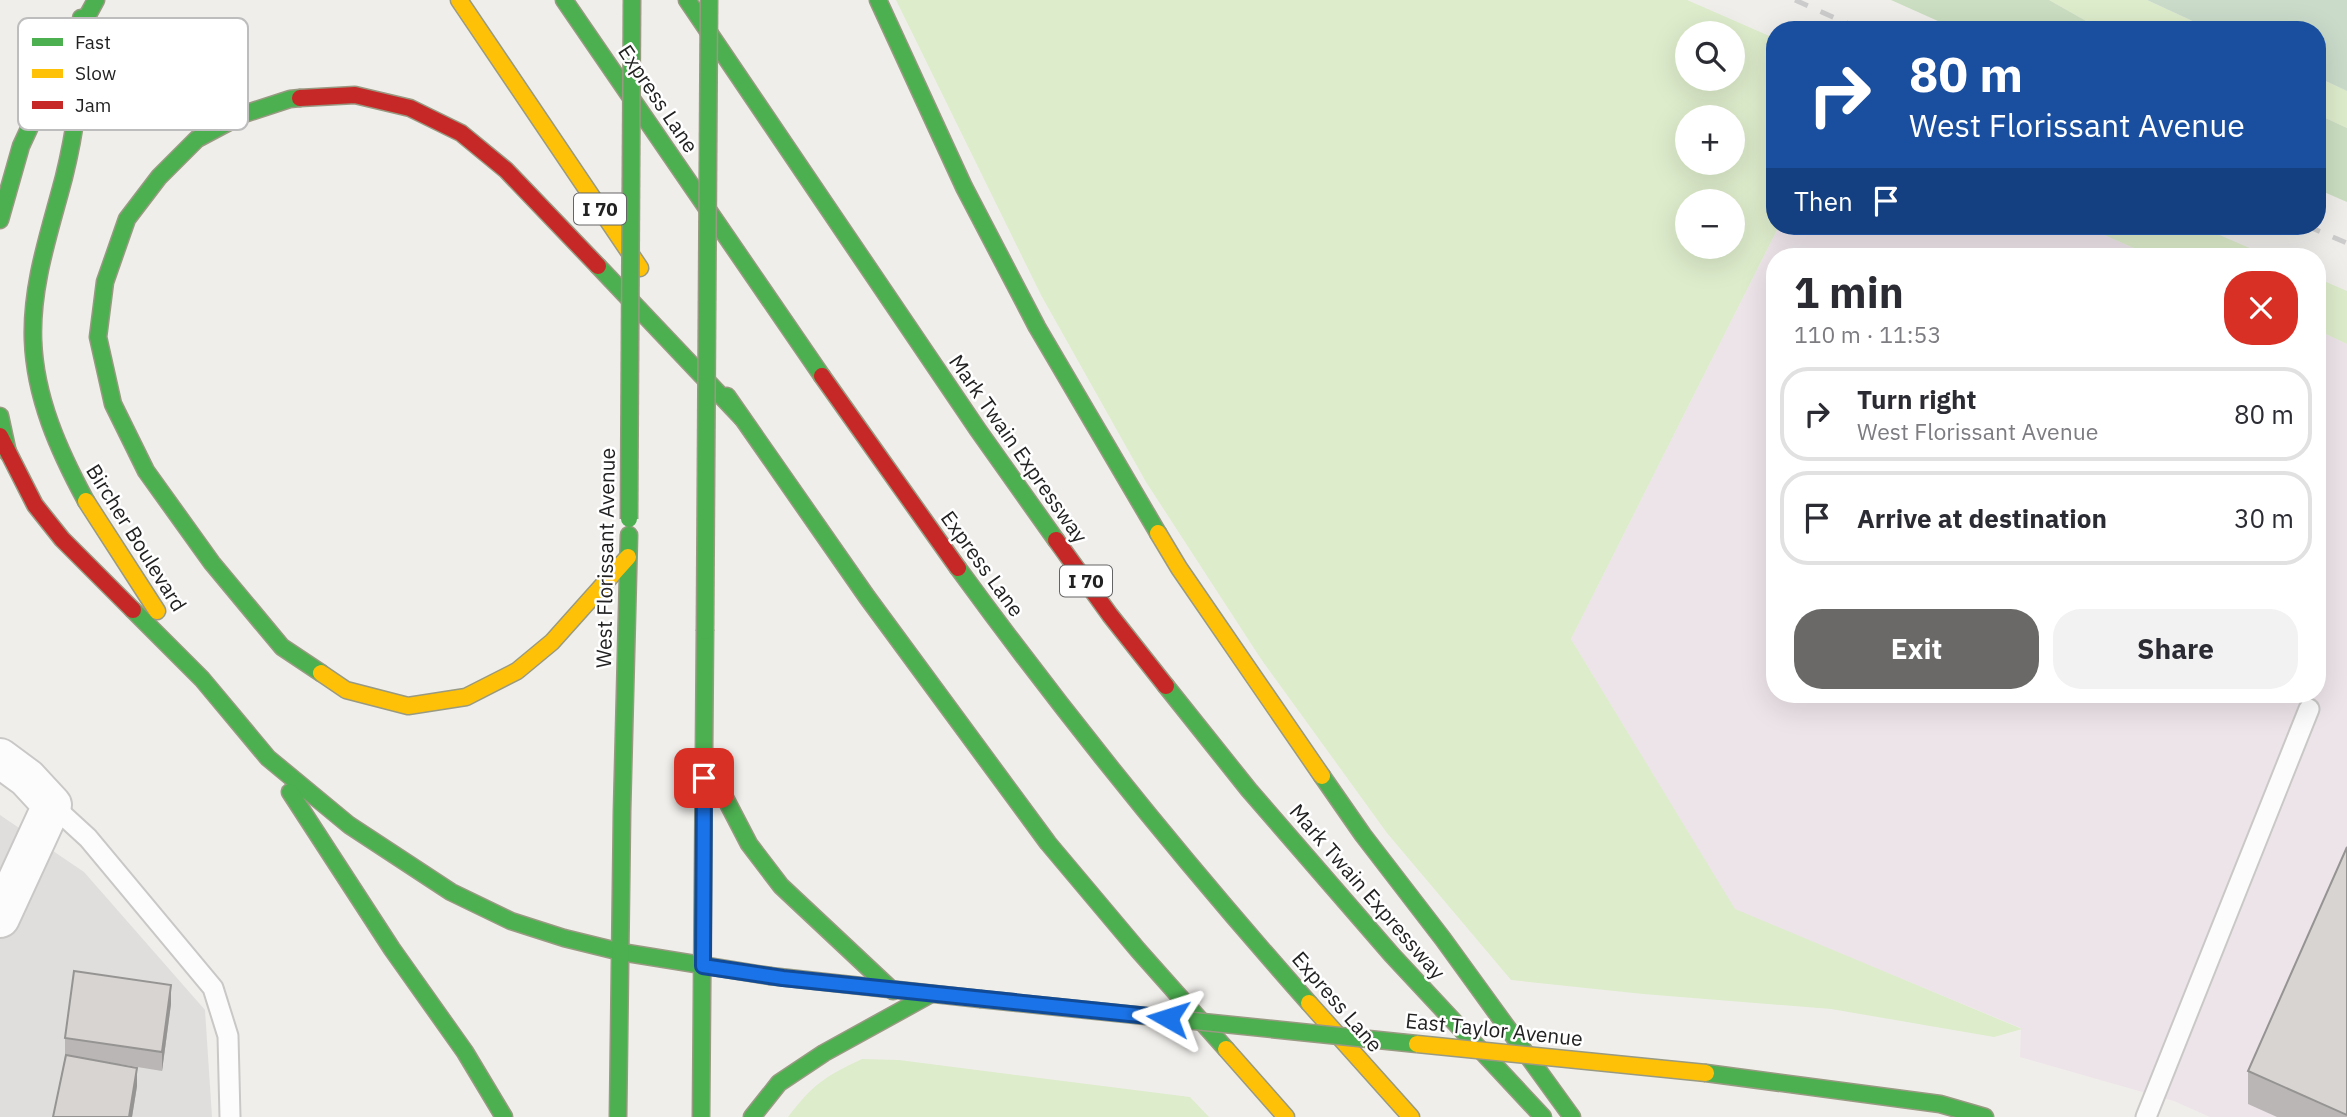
<!DOCTYPE html>
<html lang="en">
<head>
<meta charset="utf-8">
<style>
  body { margin:0; font-family:"IBM Plex Sans",sans-serif; background:#f2f2f3; color:#2b2b33; height:100vh; display:flex; flex-direction:column; font-size:26px; white-space:nowrap }
  * { box-sizing:border-box; margin:0 }
  p { font-size:23px; color:#7c7c81 }
  .icon { flex:none; width:38px; height:38px; fill:none; stroke:currentColor; stroke-width:2; stroke-linecap:round; stroke-linejoin:round }
  .map { position:relative; flex:1; overflow:hidden }
  .drawer { position:absolute; left:1766px; top:248px; width:560px; height:455px; display:flex; flex-direction:column; background:#fff; border-radius:28px; box-shadow:0 7px 28px #0002 }
  .drawer>* { flex:none }
  .top-card { position:absolute; left:1766px; top:21px; width:560px; height:214px; border-radius:28px; box-shadow:0 7px 28px #0002; background:#1a4fa0; color:#fff; overflow:hidden }
  .controls { position:absolute; left:1675px; top:21px; display:grid; gap:14px }
  .controls a { display:grid; place-items:center; width:70px; height:70px; border-radius:50%; background:#fff; box-shadow:0 7px 28px #0002; font-size:35px }
  .pin { position:absolute; display:grid; place-items:center; width:60px; height:60px; color:#fff; margin:-30px; border-radius:14px; box-shadow:0 4px 10px #0006 }
  .me { position:absolute; width:77px; margin:-38px; rotate:276deg; stroke-linejoin:round; filter:drop-shadow(0 0 5px #0008) }
  .turn { display:flex; align-items:center; gap:24px; height:147px; padding:0 28px; font-size:32px }
  .turn .icon { width:91px; height:91px; stroke-width:2.5 }
  .turn b { display:block; font-size:49px; line-height:60px }
  .then { display:flex; align-items:center; height:66px; padding:0 28px; background:#0003; gap:14px; font-size:26px }
  .round { display:grid; place-items:center; flex:none; width:74px; height:74px; border-radius:28px; background:#f2f2f3 }
  .summary { display:flex; align-items:center; justify-content:space-between; height:119px; padding:0 28px }
  h1 { font-size:42px; font-weight:700; line-height:52px }
  .action { display:flex; gap:14px; margin-top:auto; padding:14px 28px }
  .action a { flex:1; height:80px; border-radius:28px; background:#6a6968; color:#fff; font-size:28px; font-weight:700; line-height:80px; text-align:center }
  .action a+a { background:#f2f2f3; color:#2b2b33 }
  ul { padding:0; list-style:none }
  li { display:flex; align-items:center; gap:21px; height:94px; margin:0 14px 10px; padding:0 14px; border:4px solid #e1e1e2; border-radius:28px }
  li div { flex:1 }
  li b { display:block; font-size:26px }
  li em { font-style:normal }
  .map>svg:first-child { display:block }
  .residential { fill:#dfdedc }
  .industrial { fill:#ede4e9 }
  .grass { fill:#ddeccb; fill-rule:evenodd }
  .forest { fill:#cbdec1 }
  .cemetery { fill:#cadbca }
  .lines { fill:none; stroke-linecap:round; stroke-linejoin:round }
  .lane-casing { stroke:#c9c8c7; stroke-width:23 }
  .street-casing { stroke:#c9c8c7; stroke-width:42 }
  .fast-casing { stroke:#999a82; stroke-width:19 }
  .slow-casing { stroke:#999a82; stroke-width:19 }
  .jam-casing { stroke:#999a82; stroke-width:19 }
  .lane { stroke:#fdfcfc; stroke-width:19 }
  .street { stroke:#fdfcfc; stroke-width:38 }
  .fast { stroke:#4caf50; stroke-width:16 }
  .slow { stroke:#ffc107; stroke-width:16 }
  .jam { stroke:#c62828; stroke-width:16 }
  .rail { stroke:#ccc; stroke-width:5; stroke-dasharray:14 14; stroke-linecap:butt }
  .fast-bridge-casing { stroke:#999a82; stroke-width:19; stroke-linecap:butt }
  .slow-bridge-casing { stroke:#999a82; stroke-width:19; stroke-linecap:butt }
  .fast-bridge { stroke:#4caf50; stroke-width:16 }
  .slow-bridge { stroke:#ffc107; stroke-width:16 }
  .wall { fill:#b9b6b5 }
  .shaded-wall { fill:#969493 }
  .building { fill:#d7d4d2; stroke:#969493; stroke-width:2 }
  .route-casing { stroke:#114b97; stroke-width:18 }
  .route { stroke:#1a73e8; stroke-width:12 }
  .labels { text-anchor:middle; stroke-width:5; stroke-linejoin:round; paint-order:stroke }
  .shield { fill:#fff; stroke:#646464; stroke-width:2 }
  .shield-label { font-size:19px; font-weight:bold; fill:#222 }
  .street-label { font-size:21px; fill:#222; stroke:#fff }
  .key { fill:#fff; stroke:#bdbdbd; stroke-width:2 }
  .key-label { font-size:19px; fill:#222 }
</style>
</head>
<body>
<div class="map">
<svg width="2347" height="1117" viewBox="0 0 2347 1117">
  <rect width="100%" height="100%" fill="#f0eeeb"/>
  <path class="residential" d="M0,815l84,57 121,138 7,107h-212z"/>
  <path class="industrial" d="M1779,226h305l70,31h-380v438h543v-365l30,14v773h-137l-36,-16 -154,-44 1,-29 -286,-118 -164,-271z"/>
  <g class="grass">
    <path d="M896,0h791l87,38v188h5l-208,413 164,270 287,120 -28,8 -163,-28 -188,-15 -132,-14 -124,-147 -126,-174 -115,-177 -105,-187zM1687,33h45v46h-45zM1687,117h45v46h-45zM1687,201h45v46h-45z"/>
    <path d="M2049,0h98l65,30h-110z"/>
    <path d="M2317,77l30,14v37l-30,-14z"/>
    <path d="M2084,226h115l71,31h-116z"/>
    <path d="M2317,278l30,13v53l-30,-14z"/>
    <path d="M862,1059l37,1 291,37 19,20h-421c25,-33 36,-40 74,-58z"/>
  </g>
  <g class="forest">
    <path d="M1891,0h158l53,30h-144z"/>
    <path d="M2317,114l30,14v74l-30,-13z"/>
  </g>
  <path class="cemetery" d="M2147,0h200v91l-30,-14v-47h-105z"/>
  <g class="lines">
    <g class="lane-casing">
      <g id="lane">
        <path d="M52,805l36,33 125,150 15,48 2,81"/>
        <path d="M2146,1117l163,-408"/>
      </g>
    </g>
    <g class="street-casing">
      <path id="street" d="M0,758l27,20 25,27 -52,113"/>
    </g>
    <g class="fast-casing">
      <g id="fast">
        <path d="M564,0l258,376"/>
        <path d="M687,0l291,430 78,110"/>
        <path d="M878,0l86,187 73,140 121,206"/>
        <path d="M81,18c2,54 -4,107 -17,159 -14,54 -33,107 -31,163 2,58 26,111 53,161"/>
        <path d="M300,98l-10,1 -46,15 -47,25 -38,38 -32,42 -22,63 -7,55 15,67 33,67 66,92 70,84 39,26"/>
        <path d="M0,220l21,-74 26,-56 49,-90"/>
        <path d="M598,266l144,152"/>
        <path d="M727,396l140,201 181,246 90,107 88,99"/>
        <path d="M0,416l8,37"/>
        <path d="M958,568c110,151 227,295 351,435"/>
        <path d="M133,610l69,69 66,79 81,67 102,67 60,29 53,17 57,14 149,24"/>
        <path d="M1166,686l83,104 143,165 151,162"/>
        <path d="M708,765l41,79 32,42 112,105"/>
        <path d="M1322,776l41,59 80,104 129,178"/>
        <path d="M290,792l102,157 73,103 39,65"/>
        <path d="M1706,1073l234,31 45,13"/>
        <path d="M618,1117l4,-305 7,-277"/>
        <path d="M701,1117l4,-486"/>
        <path d="M752,1117l27,-34 45,-30 107,-59"/>
      </g>
    </g>
    <g class="slow-casing">
      <g id="slow">
        <path d="M459,0l181,268"/>
        <path d="M86,501l71,110"/>
        <path d="M1158,533l21,35 143,208"/>
        <path d="M321,673l25,17 62,16 58,-9 51,-26 35,-29 76,-85"/>
        <path d="M770,976l210,23"/>
        <path d="M1309,1003l102,114"/>
        <path d="M1226,1049l60,68"/>
      </g>
    </g>
    <g class="jam-casing">
      <g id="jam">
        <path d="M300,98l55,-3 55,13 51,25 45,37 92,96"/>
        <path d="M822,376l136,192"/>
        <path d="M0,436l35,69 27,34 71,71"/>
        <path d="M1056,540l54,75 56,71"/>
      </g>
    </g>
    <use href="#lane" class="lane"/>
    <use href="#street" class="street"/>
    <use href="#fast" class="fast"/>
    <use href="#slow" class="slow"/>
    <use href="#jam" class="jam"/>
    <g class="rail">
      <path d="M1795,0l67,30"/>
      <path d="M2307,226l40,17"/>
    </g>
    <g class="fast-bridge-casing">
      <g id="fast-bridge">
        <path d="M629,519l3,-519"/>
        <path d="M705,631l4,-631"/>
        <path d="M980,999l437,45"/>
      </g>
    </g>
    <g class="slow-bridge-casing">
      <path id="slow-bridge" d="M1417,1044l289,29"/>
    </g>
    <use href="#fast-bridge" class="fast-bridge"/>
    <use href="#slow-bridge" class="slow-bridge"/>
  </g>
  <g class="wall">
    <path d="M2347,847v270h-70l-29,-13v-33z"/>
    <path d="M171,1004l-9,67 -43,-7 18,22 -5,31h-79l12,-61v-18z"/>
  </g>
  <g class="shaded-wall">
    <path d="M171,985v19l-9,67v-19z"/>
    <path d="M137,1068v18l-5,31h-3z"/>
  </g>
  <g class="building">
    <path d="M2347,847v268l-99,-44z"/>
    <path d="M74,971l97,14 -9,67 -97,-14z"/>
    <path d="M66,1055l71,13 -8,49h-76z"/>
  </g>
  <g class="lines">
    <g class="route-casing">
      <path id="route" d="M704,778l-1,188 80,12 385,40"/>
    </g>
    <use href="#route" class="route"/>
  </g>
  <g class="labels">
    <g class="shield">
      <rect x="574" y="193.5" width="52" height="31" rx="5"/>
      <rect x="1060" y="565.5" width="52" height="31" rx="5"/>
    </g>
    <g class="shield-label">
      <text x="600" y="216">I 70</text>
      <text x="1086" y="588">I 70</text>
    </g>
    <g class="street-label">
      <text transform="translate(658 99) rotate(56)" y="7">Express Lane</text>
      <text transform="translate(1018 449) rotate(55)" y="7">Mark Twain Expressway</text>
      <text transform="translate(136 538) rotate(58)" y="7">Bircher Boulevard</text>
      <text transform="translate(606 558) rotate(-89)" y="7">West Florissant Avenue</text>
      <text transform="translate(982 564) rotate(54)" y="7">Express Lane</text>
      <text transform="translate(1367 892) rotate(49)" y="7">Mark Twain Expressway</text>
      <text transform="translate(1337 1002) rotate(49)" y="7">Express Lane</text>
      <text transform="translate(1494 1030) rotate(6)" y="7">East Taylor Avenue</text>
    </g>
  </g>
  <rect x="18" y="18" width="230" height="112" rx="10" class="key"/>
  <rect x="32" y="38" width="31" height="8" fill="#4caf50"/>
  <rect x="32" y="69" width="31" height="9" fill="#ffc107"/>
  <rect x="32" y="101" width="31" height="8" fill="#c62828"/>
  <g class="key-label">
    <text x="75" y="49">Fast</text>
    <text x="75" y="80">Slow</text>
    <text x="75" y="112">Jam</text>
  </g>
</svg>
<div class="controls">
<a><svg class="icon" aria-label="search" viewBox="0 0 24 24"><circle cx="10" cy="10" r="6"/><path d="M15 15l6 6"/></svg></a>
<a>+</a>
<a>−</a>
</div>
<div class="pin" style="left:704px;top:778px;background:#d93025"><svg class="icon" aria-label="arrive" viewBox="0 0 24 24"><path d="M6 21V4h12l-3 4 3 4H6"/></svg></div>
<svg class="me" style="left:1168px;top:1018px" viewBox="-20 -20 40 40"><path d="M0-17L14 15 0 8-14 15z" fill="#1a73e8" stroke="#fff" stroke-width="4"/></svg>
<div class="top-card">
<div class="turn"><svg class="icon" aria-label="right" viewBox="0 0 24 24"><path d="M7 20v-9h11M14 6l5 5-5 5"/></svg><div><b>80 m</b>West Florissant Avenue</div></div>
<div class="then">Then<svg class="icon" aria-label="arrive" viewBox="0 0 24 24"><path d="M6 21V4h12l-3 4 3 4H6"/></svg></div>
</div>
<section class="drawer">
<div class="summary"><div><h1>1 min</h1><p>110 m · 11:53</p></div><a class="round" style="background:#d93025;color:#fff"><svg class="icon" aria-label="close" viewBox="0 0 24 24"><path d="M6 6l12 12M18 6L6 18"/></svg></a></div>
<ul>
<li><svg class="icon" aria-label="right" viewBox="0 0 24 24"><path d="M7 20v-9h11M14 6l5 5-5 5"/></svg><div><b>Turn right</b><p>West Florissant Avenue</p></div><em>80 m</em></li>
<li><svg class="icon" aria-label="arrive" viewBox="0 0 24 24"><path d="M6 21V4h12l-3 4 3 4H6"/></svg><div><b>Arrive at destination</b></div><em>30 m</em></li>
</ul>
<div class="action"><a>Exit</a><a>Share</a></div>
</section>
</div>
</body>
</html>
